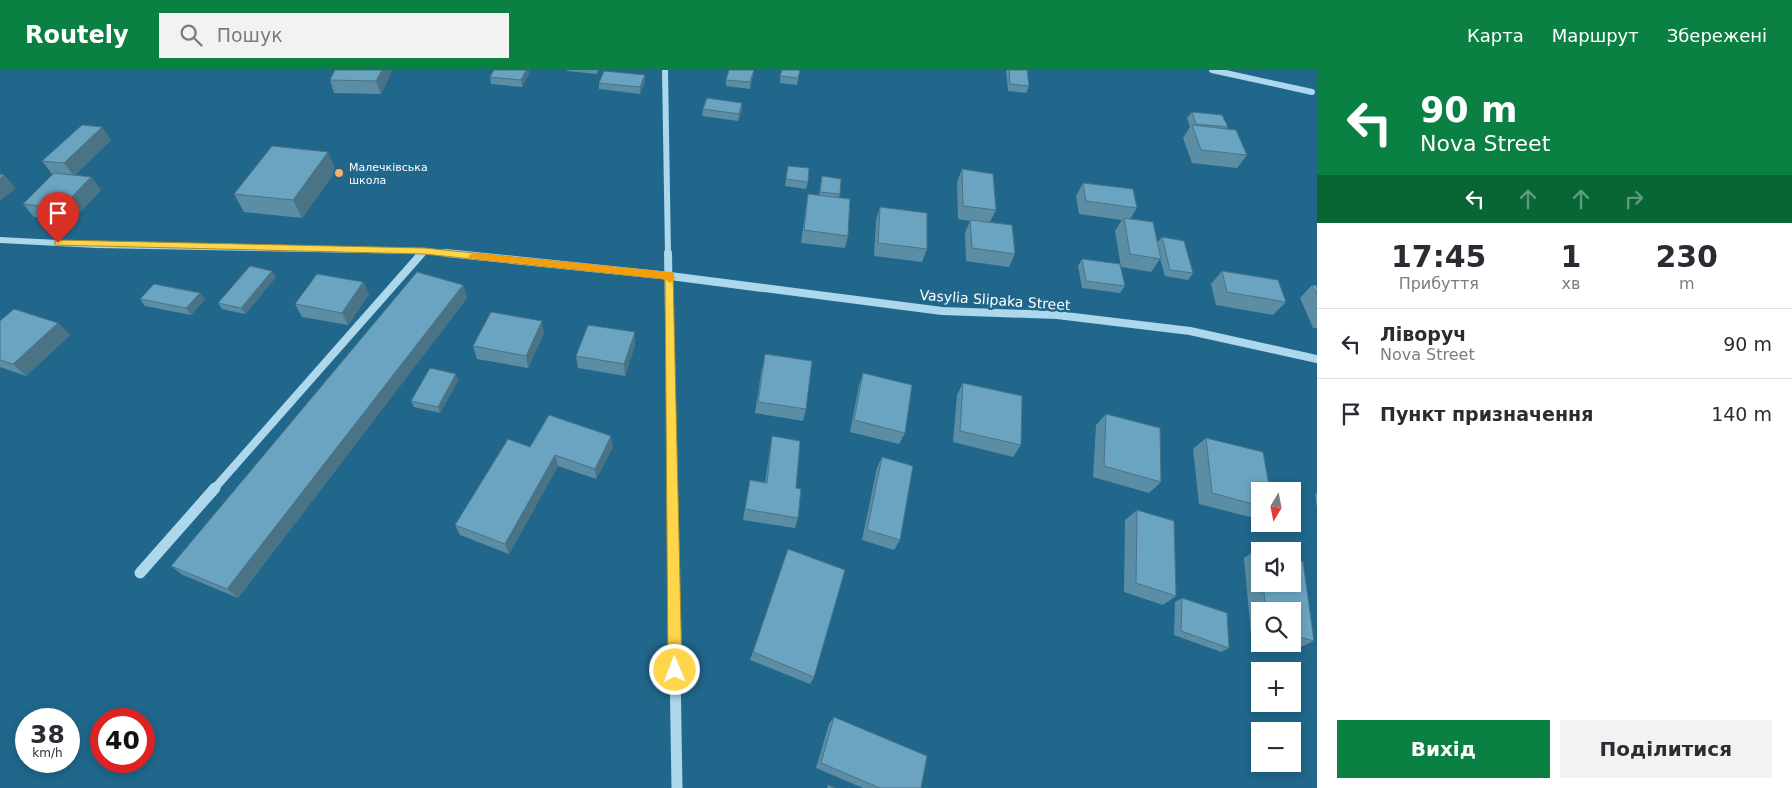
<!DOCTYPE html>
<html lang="uk">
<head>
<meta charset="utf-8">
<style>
  body { margin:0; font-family:"DejaVu Sans",sans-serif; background:#f2f2f3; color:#2b2b33; height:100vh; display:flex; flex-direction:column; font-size:19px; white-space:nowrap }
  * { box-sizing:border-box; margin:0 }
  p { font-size:16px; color:#7c7c81 }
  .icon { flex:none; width:28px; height:28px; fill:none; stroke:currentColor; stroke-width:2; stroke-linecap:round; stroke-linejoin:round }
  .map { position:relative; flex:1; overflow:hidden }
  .details { display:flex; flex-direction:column; background:#fff; width:475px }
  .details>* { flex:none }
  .top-card { background:#0b8043; color:#fff; overflow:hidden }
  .needle { width:32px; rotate:190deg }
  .tools { position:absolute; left:1251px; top:412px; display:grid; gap:10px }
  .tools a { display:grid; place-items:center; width:50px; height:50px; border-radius:0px; background:#fff; box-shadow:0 2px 8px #0003; font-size:25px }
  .speed { position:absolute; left:15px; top:638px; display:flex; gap:10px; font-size:25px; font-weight:700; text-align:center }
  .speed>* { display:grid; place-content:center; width:65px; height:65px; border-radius:50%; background:#fff; box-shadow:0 2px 8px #0003; line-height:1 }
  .speed small { font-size:12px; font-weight:400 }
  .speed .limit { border:8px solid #d22; background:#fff; color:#111 }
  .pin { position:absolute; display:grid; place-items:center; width:42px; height:42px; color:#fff; margin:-51px -21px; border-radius:50% 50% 50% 0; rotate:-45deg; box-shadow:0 0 5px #0007 }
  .pin .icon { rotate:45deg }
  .me { position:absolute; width:55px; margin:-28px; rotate:359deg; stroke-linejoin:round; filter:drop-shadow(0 0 4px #0008) }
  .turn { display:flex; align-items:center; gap:18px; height:105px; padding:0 20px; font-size:22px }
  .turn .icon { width:65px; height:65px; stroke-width:2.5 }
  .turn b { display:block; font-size:35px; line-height:42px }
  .lanes { display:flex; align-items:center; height:48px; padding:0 20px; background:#0003; justify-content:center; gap:25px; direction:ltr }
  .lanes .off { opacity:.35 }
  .eta { display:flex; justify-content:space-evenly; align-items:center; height:85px; text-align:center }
  .eta b { font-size:30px; font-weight:700; line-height:35px }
  .button { display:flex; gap:10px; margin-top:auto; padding:10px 20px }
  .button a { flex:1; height:58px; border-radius:0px; background:#0b8043; color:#fff; font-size:20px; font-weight:700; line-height:58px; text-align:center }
  .button a+a { background:#f2f2f3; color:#2b2b33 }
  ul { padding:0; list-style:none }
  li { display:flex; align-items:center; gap:15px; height:70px; padding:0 20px; border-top:1px solid #e1e1e2 }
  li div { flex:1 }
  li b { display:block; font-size:19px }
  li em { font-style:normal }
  header { display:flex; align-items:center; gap:30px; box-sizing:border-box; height:70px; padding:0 25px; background:#0b8043; color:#fff }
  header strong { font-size:24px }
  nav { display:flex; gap:28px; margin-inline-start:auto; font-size:18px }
  .search { width:350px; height:45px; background:#f2f2f3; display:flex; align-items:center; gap:12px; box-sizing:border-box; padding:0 18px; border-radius:0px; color:#7c7c81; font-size:19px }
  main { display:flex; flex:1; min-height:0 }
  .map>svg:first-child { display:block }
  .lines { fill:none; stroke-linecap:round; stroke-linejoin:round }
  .minor-far2 { stroke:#add7eb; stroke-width:6 }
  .minor-far1 { stroke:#add7eb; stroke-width:8 }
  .minor { stroke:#add7eb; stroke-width:11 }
  .wall { fill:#5b8da5 }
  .shaded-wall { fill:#4a7386 }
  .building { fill:#6aa4c0; stroke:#4a7386 }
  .route { fill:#ffd54a; stroke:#a68a30 }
  .slow { fill:#f59e0b }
  .poi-dot { fill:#f9b06d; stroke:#20678b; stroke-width:2 }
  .labels { text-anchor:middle; stroke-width:5; stroke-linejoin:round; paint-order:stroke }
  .far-poi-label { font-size:11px; fill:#fff; stroke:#20678b; text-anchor:start }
  .street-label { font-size:14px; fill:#fff; stroke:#20678b }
</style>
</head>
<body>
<header>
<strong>Routely</strong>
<div class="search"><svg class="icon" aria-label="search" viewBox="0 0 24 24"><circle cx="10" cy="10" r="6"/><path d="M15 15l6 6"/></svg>Пошук</div>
<nav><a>Карта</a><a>Маршрут</a><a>Збережені</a></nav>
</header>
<main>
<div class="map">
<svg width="1317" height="718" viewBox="0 0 1317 718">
  <rect width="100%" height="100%" fill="#20678b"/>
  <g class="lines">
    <g class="minor-far2">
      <path d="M665,0l3,184"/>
      <path d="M1212,0l100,22"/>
      <path d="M0,170l97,5 327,6 34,3"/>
      <path d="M421,184l3,-3"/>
    </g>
    <g class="minor-far1">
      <path d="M446,183l224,23 272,35 115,4 133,16 127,28"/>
      <path d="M668,183l4,236"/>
      <path d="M214,419l208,-236"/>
    </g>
    <g class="minor">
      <path d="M672,418l5,300"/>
      <path d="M140,503l75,-85"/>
    </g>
  </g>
  <g class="wall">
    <path d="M335,0h57l-11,24 -47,-1 -4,-13z"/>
    <path d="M494,0h35v3l-7,14 -31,-3 -1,-7z"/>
    <path d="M567,0h31l-1,4 -30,-3z"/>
    <path d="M754,0l-4,19 -24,-3v-6z"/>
    <path d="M800,0l-3,15 -17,-2v-7z"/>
    <path d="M1006,0h21l2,16 -3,7 -18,-2z"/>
    <path d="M645,12l-5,12 -41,-5v-6z"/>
    <path d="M703,39l39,1 -4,11 -36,-5z"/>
    <path d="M1192,42l36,15 -2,2 21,26 -10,13 -45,-5 -9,-25 7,-11 -3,-9z"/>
    <path d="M102,57l9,13 -36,35 16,2 10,13 -29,31 -38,-4 -11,-13 30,-30h-1l-10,-13z"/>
    <path d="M788,96l20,16 -2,7 -21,-3z"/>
    <path d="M962,99l34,41 -6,12 25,32 -6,13 -43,-6 -1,-28 5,-12 -12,-2 -1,-37z"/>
    <path d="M336,100l-34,48 -58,-6 -10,-18z"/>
    <path d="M822,106l18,18 -1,3 9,39 -3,12 -44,-5 5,-37 2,-12 11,1z"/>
    <path d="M1083,113l54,25 -7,11 27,24 5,-6 31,36 -5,7 -23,-4 -5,-17 -9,13 -30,-5 -6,-36 7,-11 -43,-6 -3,-18z"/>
    <path d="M880,137l47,42 -5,13 -48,-6 2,-36z"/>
    <path d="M1082,189l43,27 -5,7 -38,-5 -4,-22z"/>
    <path d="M1222,201l64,31 -13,13 -57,-10 -5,-21z"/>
    <path d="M276,207l-31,37 -23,-5 -4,-6z"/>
    <path d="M363,212l6,12 -21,31 -46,-8 -7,-13z"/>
    <path d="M463,215l4,13 -229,300 -55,-23 -12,-9z"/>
    <path d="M1312,215l5,1v42h-4l-13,-30z"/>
    <path d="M140,229h65l-14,16 -46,-9z"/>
    <path d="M0,251l58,2 12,12 -44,41 -26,-9z"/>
    <path d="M635,262v13l-10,31 -47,-8 -2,-12z"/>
    <path d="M544,263l-16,35 -51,-9 -4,-13z"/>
    <path d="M762,297l44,42 -3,12 -48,-8z"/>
    <path d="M863,303l42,60 -6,11 -49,-12 9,-47z"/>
    <path d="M458,310l-18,33 -26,-6 -3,-6z"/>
    <path d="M963,313l58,62 -8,12 -60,-15 4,-47z"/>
    <path d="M1106,344l55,68 -12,11 -56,-16 3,-52z"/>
    <path d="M772,366l24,52 2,30 -3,10 -52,-8 7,-40 15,3 5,-35z"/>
    <path d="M1206,368l54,53v27l-2,1 -59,-15 -6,-55z"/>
    <path d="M530,377h83l-17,32 -38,-13 -49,88 -49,-19 -5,-10z"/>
    <path d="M882,387l18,83 -6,10 -32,-10 15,-72z"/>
    <path d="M1317,423v15l-2,-14z"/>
    <path d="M1137,440l39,86 -13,9 -39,-13 1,-72z"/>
    <path d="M1259,478l1,36h32l22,57 -18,8 -18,-5h14v-33h-32v27l-9,-3 -7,-77z"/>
    <path d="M788,479l26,128 -4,7 -60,-24z"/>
    <path d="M1182,528l47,50 -8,4 -47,-17 1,-33z"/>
    <path d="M834,647l87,71h-58l-47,-20 13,-44z"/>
  </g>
  <g class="shaded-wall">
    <path d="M382,0h10l-11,24 -5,-13z"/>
    <path d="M526,0h3v3l-7,14 -1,-7z"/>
    <path d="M754,0l-1,5 -3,14v-7z"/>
    <path d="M645,5v7l-5,12v-7z"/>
    <path d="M742,33v7l-4,11 1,-7z"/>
    <path d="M102,57l9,13 -37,36 -10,-13z"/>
    <path d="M328,82l8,18 -34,48 -9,-18z"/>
    <path d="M4,105l12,13 -16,13v-22z"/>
    <path d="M91,107l10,13 -29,31 -11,-13z"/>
    <path d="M272,201l4,6 -31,37 -4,-6z"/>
    <path d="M363,212l6,12 -21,31 -6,-12z"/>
    <path d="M463,215l4,13 -229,300 -11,-9z"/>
    <path d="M200,223l5,6 -14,16 -5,-7z"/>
    <path d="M542,251l2,12 -16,35 -2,-12z"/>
    <path d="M58,253l12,12 -44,41 -13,-12z"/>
    <path d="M635,262v13l-10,31 -1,-12z"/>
    <path d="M456,304l2,6 -18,33 -2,-6z"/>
    <path d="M611,366l2,11 -17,32 -1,-10z"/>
    <path d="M555,385l3,11 -49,88 -4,-10z"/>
  </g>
  <g class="building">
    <path d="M335,0h47l-6,11 -46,-1z"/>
    <path d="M494,0h32l-5,10 -31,-3z"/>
    <path d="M729,0h25l-4,12 -24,-2z"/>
    <path d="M782,0h18l-2,8 -18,-2z"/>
    <path d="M1009,0h18l2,16 -19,-2z"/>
    <path d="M604,1l41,4 -5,12 -41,-4z"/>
    <path d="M707,28l35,5 -3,11 -36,-5z"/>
    <path d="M1192,42l30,3 6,12 -32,-3z"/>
    <path d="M82,55l20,2 -38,36 -22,-2z"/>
    <path d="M1192,55l44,5 11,25 -46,-5z"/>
    <path d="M272,76l56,6 -35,48 -59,-6z"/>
    <path d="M788,96l21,2 -1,14 -22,-3z"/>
    <path d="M962,99l31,5 3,36 -33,-4z"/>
    <path d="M54,103l37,4 -30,31 -38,-4z"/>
    <path d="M0,104l4,1 -4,4z"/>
    <path d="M822,106l19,3 -1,15 -20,-2z"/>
    <path d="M1083,113l50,6 4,19 -51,-7z"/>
    <path d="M808,124l42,5 -2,37 -44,-6z"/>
    <path d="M880,137l47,6v36l-49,-6z"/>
    <path d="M1124,148l29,4 8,37 -31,-5z"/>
    <path d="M970,150l42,5 3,29 -43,-6z"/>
    <path d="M1162,167l22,4 9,32 -23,-3z"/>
    <path d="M1082,189l38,5 5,22 -39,-5z"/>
    <path d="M250,196l22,5 -31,37 -23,-5z"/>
    <path d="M1222,201l56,9 8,22 -59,-10z"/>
    <path d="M417,202l46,13 -236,304 -56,-23z"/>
    <path d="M317,204l46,8 -21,31 -47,-9z"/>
    <path d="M154,214l46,9 -14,15 -46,-9z"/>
    <path d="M1312,215l5,1v9z"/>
    <path d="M14,239l44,14 -45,41 -13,-4v-39z"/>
    <path d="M491,242l51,9 -16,35 -53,-10z"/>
    <path d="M588,255l47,7 -11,32 -48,-8z"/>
    <path d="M765,284l47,7 -6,48 -48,-7z"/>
    <path d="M430,298l26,6 -18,33 -27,-6z"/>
    <path d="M863,303l49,12 -7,48 -51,-13z"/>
    <path d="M963,313l59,13 -1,49 -61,-14z"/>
    <path d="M1106,344l54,14 1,54 -57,-16z"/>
    <path d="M549,345l62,21 -16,33 -40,-14 -50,89 -50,-19 53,-86 22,8z"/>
    <path d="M772,366l28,5 -4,47 5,1 -3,29 -53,-9 5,-29 17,3z"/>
    <path d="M1206,368l57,14 7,39h-10v15l-48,-13z"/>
    <path d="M882,387l31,9 -13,74 -33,-10z"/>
    <path d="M1137,440l37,11 2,75 -40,-13z"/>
    <path d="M1259,478l10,3h-9v3z"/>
    <path d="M788,479l57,21 -31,107 -61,-25z"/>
    <path d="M1292,488l11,4 11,79 -22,-6v-24h-26l-3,-27h29z"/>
    <path d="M1182,528l45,15 2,35 -48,-17z"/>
    <path d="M834,647l93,39 -6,32h-41l-59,-25z"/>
    <path d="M828,715l7,3h-8z"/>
  </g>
  <path class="route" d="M58,170l366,8 249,25 9,397 -2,5 -5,2 -5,-2 -2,-5 -3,-391 -241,-25 -369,-9v-4z"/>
  <path class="slow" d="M473,183l197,19 3,1 2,6 -5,4 -5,-4 -195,-21 -2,-2z"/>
  <circle class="poi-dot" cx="339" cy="103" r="5"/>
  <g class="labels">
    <g class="far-poi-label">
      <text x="349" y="101">Малечківська<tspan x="349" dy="13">школа</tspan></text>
    </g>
    <g class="street-label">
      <text transform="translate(995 230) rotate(4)" y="5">Vasylia Slipaka Street</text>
    </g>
  </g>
</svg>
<div class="tools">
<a><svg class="needle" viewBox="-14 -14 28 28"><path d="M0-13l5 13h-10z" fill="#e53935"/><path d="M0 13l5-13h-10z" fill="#7c7c81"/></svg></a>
<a><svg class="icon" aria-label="sound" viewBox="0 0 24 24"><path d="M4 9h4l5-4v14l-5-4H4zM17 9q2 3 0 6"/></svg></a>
<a><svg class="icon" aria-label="search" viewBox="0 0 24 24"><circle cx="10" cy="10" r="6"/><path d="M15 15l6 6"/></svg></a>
<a>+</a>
<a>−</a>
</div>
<div class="speed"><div>38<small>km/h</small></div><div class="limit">40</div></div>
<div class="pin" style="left:58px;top:173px;background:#d93025"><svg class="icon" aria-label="arrive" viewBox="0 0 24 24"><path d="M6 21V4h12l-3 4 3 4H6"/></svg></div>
<svg class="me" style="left:675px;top:600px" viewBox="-20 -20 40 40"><circle r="17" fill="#ffd54a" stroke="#fff" stroke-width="3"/><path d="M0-11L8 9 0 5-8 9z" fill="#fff"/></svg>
</div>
<section class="details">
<div class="top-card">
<div class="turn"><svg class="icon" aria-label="left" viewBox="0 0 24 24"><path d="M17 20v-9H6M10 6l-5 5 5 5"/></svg><div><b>90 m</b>Nova Street</div></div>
<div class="lanes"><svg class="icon" aria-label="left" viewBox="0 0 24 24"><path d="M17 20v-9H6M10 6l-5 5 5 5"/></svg><svg class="icon off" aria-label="ahead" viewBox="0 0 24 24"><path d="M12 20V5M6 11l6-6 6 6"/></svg><svg class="icon off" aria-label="ahead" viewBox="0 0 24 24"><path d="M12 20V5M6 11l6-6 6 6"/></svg><svg class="icon off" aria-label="right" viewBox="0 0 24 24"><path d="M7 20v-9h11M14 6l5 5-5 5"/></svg></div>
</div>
<div class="eta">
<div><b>17:45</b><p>Прибуття</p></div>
<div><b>1</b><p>хв</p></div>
<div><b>230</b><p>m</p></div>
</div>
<ul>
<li><svg class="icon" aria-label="left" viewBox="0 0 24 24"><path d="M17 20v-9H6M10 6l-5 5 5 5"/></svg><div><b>Ліворуч</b><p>Nova Street</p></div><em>90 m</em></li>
<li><svg class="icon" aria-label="arrive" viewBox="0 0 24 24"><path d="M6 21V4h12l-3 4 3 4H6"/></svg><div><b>Пункт призначення</b></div><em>140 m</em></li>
</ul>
<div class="button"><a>Вихід</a><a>Поділитися</a></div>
</section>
</main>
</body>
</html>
